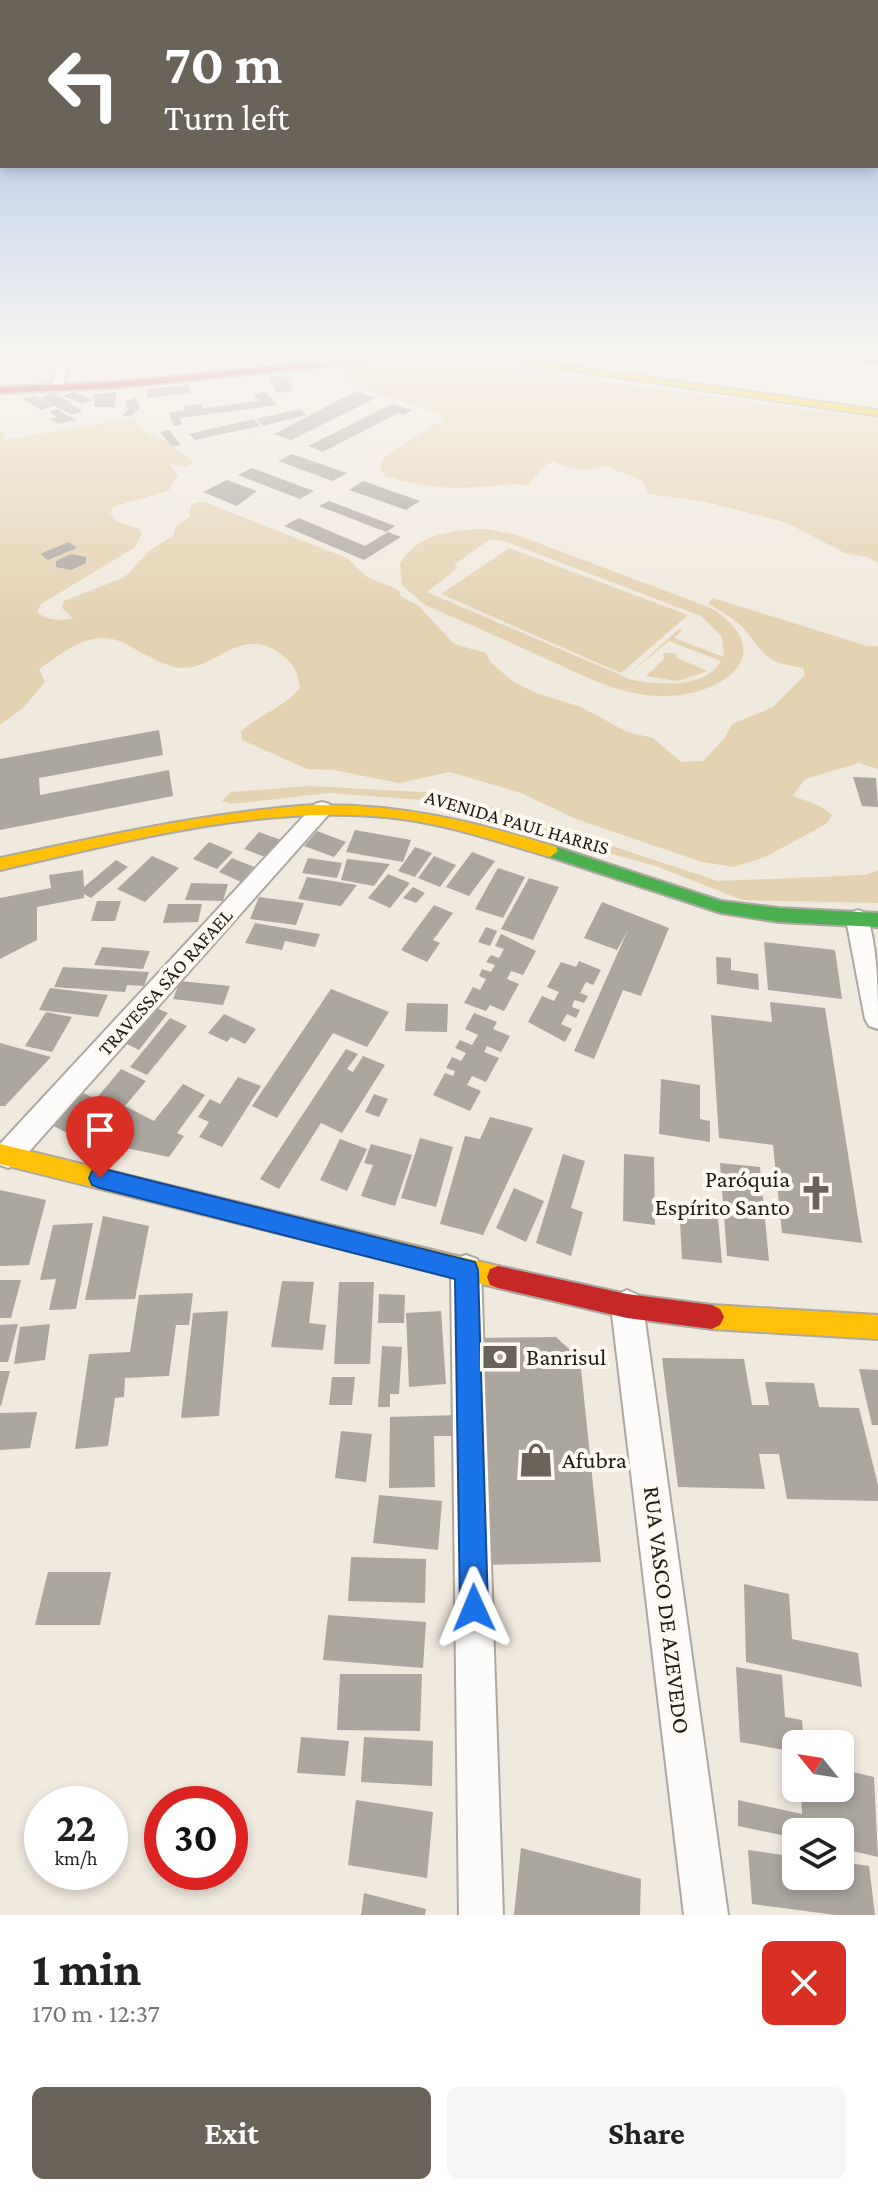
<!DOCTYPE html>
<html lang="en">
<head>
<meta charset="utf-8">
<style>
  body { margin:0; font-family:"Crimson Pro",serif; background:#f6f6f6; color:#202124; height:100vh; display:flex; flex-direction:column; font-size:30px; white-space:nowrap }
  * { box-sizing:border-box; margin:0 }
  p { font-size:26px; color:#757577 }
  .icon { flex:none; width:44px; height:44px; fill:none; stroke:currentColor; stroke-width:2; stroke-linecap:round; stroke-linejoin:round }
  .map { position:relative; height:1915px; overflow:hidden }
  .details { display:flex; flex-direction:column; background:#fff; flex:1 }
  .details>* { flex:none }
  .banner { position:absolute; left:0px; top:0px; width:878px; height:168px; box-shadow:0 4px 12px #0003; background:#69635a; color:#fff; overflow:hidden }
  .needle { width:52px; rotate:300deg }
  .buttons { position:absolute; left:782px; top:1730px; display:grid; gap:16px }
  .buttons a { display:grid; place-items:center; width:72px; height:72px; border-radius:12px; background:#fff; box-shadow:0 4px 12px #0003; font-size:40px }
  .speed { position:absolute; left:24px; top:1786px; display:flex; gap:16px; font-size:40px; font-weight:700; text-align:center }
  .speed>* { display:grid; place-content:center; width:104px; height:104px; border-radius:50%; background:#fff; box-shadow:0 4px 12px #0003; line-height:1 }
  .speed small { font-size:20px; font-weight:400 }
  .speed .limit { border:12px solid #d22; background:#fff; color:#111 }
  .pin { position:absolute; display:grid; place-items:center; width:68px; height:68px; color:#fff; margin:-82px -34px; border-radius:50% 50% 50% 0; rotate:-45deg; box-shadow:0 0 8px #0007 }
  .pin .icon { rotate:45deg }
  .me { position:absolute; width:88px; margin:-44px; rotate:359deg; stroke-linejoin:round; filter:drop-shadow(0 0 6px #0008) }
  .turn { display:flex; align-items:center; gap:28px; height:168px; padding:0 32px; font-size:36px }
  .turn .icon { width:104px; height:104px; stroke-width:2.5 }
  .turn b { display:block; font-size:56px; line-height:68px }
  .round { display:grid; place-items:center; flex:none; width:84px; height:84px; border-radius:12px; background:#f6f6f6 }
  .summary { display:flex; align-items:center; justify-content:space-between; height:136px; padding:0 32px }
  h1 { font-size:48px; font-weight:700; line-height:60px }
  .cta { display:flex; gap:16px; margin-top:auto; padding:16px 32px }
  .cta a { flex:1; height:92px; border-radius:12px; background:#69635a; color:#fff; font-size:32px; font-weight:700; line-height:92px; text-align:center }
  .cta a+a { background:#f6f6f6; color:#202124 }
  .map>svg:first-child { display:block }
  .green { fill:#e5d2b1; fill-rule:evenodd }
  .building { fill:#aba69e }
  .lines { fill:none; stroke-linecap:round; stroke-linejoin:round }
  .street-casing { stroke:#aea9a0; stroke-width:4 }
  .fast-casing { stroke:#aea9a0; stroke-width:4 }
  .slow-casing { stroke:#aea9a0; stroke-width:4 }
  .jam-casing { stroke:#aea9a0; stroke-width:4 }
  .street { fill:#fdfcfa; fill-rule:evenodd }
  .fast { fill:#4caf50; fill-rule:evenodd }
  .slow { fill:#ffc107; fill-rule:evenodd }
  .jam { fill:#c62828; fill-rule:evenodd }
  .route { fill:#1a73e8; stroke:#114b97; stroke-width:2 }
  .labels { text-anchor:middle; stroke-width:8; stroke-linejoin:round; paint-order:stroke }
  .street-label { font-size:20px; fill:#201b13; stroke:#fffaf1 }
  .near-poi-label { font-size:24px; fill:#201b13; stroke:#fffaf1; text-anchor:start }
  .near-street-label { font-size:24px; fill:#201b13; stroke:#fffaf1 }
</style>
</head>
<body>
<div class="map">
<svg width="878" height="1915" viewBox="0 0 878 1915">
  <rect width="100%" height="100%" fill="#f0e9de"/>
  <g class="green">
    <path d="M450,360l428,59v144l-10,-6 -23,-4 -60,-31 -83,-21 -53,-7 -8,-14 -36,-14c-21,7 -32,3 -52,-4l-7,3 -18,20c-18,-2 -32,1 -50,2 -33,3 -63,-2 -94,-11l-4,-10 4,-9 57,-36 1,-4c-33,-20 -75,-17 -103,-47z"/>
    <path d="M134,418c9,19 18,14 32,23 10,7 19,15 28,22l-7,4 -17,-3 8,12 -10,15 -53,15 -5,6 6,9 23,8 3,5 -8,14 -93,56 -4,8c9,9 24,9 36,6l-11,-10 2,-7 61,-24 25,-27 23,-14 3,-10 14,-9v-10l5,-4 9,-1 143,56 20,19 32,13 1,6 18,9 36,39 32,9 4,9 25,21 21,10 45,14 46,25 26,6 28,24 22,-1 21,-22 8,-15 41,-17 32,-32 -2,-7c-39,-6 -35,-11 -59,-39 -9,-11 -25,-18 -36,-26l5,-5 154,48h11v123l-19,-6 -54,16 -12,17 27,10 12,9 -6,9 -61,33 -31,10 -32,-5 -126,-43 -55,-26 -71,-21 -51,11 -66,-13 -26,-1 -65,-29 -1,-8c18,-18 43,-24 59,-44 -2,-17 -7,-25 -21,-35 -39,-28 -63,17 -98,15 -13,-1 -24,-8 -35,-13 -10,-5 -23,-14 -34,-16 -27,-6 -52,16 -73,30l6,13 -22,26 -23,17v-292l5,-1 -1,8z"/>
    <path d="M487,529l30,6 194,73c72,46 10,89 -49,88 -43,0 -81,-22 -120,-39 -39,-18 -78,-35 -117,-52l-23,-20 -2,-21c16,-31 56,-35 87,-35zM490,539l17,3 194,74 21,21 2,20 -50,-19 8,-8 -3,-1 -49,44 39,-32 52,20c-16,28 -62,24 -89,19l-205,-88 31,-24 -4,-3z"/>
    <path d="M509,548l179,67 -67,58 -180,-79z"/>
    <path d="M663,653h12l2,5 31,13 -31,10 -31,-5 18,-17z"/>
    <path d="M309,786l131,7 76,21 82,31 14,1 106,35 147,-6 13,-5v33l-136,-3 -86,-34 -92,-25 -113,-39 -122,-9 -98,11 -9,-3 9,-9z"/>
  </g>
  <g class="building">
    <path d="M286,375l8,16 -17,2 -8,-16z"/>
    <path d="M189,385l2,8 -43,5 -2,-9z"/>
    <path d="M356,391l20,7 -85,42 -17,-6z"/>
    <path d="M74,392l19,8 -11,4 -19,-8z"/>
    <path d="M116,392l-1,15h-21l1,-13z"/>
    <path d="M265,392l13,13 -98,13 2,7 -9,1 -4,-13 16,-3 -1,-4 18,-2 1,4 55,-7 -4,-7z"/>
    <path d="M53,393l19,10 -2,1 13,7 -11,4 -32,-17z"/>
    <path d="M35,396l2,1 16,9 -12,4 -18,-11z"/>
    <path d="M136,398l4,10 -9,8h-9l6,-6 -3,-9z"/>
    <path d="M392,404l20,6 -8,5 -6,-2 -75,39 -15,-6z"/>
    <path d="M57,409l8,5 12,6 -19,4 -9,-5 8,-2 -8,-5z"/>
    <path d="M300,409l7,6 -44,11 -7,-7z"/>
    <path d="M254,419l6,7 -65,14 -6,-6z"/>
    <path d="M169,430l12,15 -9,2 -12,-15z"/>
    <path d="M292,454l55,19 -14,8 -55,-20z"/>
    <path d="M252,468l62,23 -14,8 -62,-24z"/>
    <path d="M227,480l30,11 -20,15 -34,-14z"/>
    <path d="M363,481l57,20 -14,9 -57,-20z"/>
    <path d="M329,501l66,25 -9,6 -67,-26z"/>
    <path d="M299,518l66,28 23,-14 13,5 -37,23 -80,-34z"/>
    <path d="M69,542l8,6 -29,12 -8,-6z"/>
    <path d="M71,554l15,3v6l-15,7 -15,-3v-6z"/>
    <path d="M159,730l4,25 -124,23 1,17 129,-25 4,26 -173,34v-71z"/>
    <path d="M853,777l23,1 2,29 -16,-1z"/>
    <path d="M355,830l56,10 -8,22 -57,-10z"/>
    <path d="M317,831l29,11 -12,15 -30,-11z"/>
    <path d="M259,832l22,8 -16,17 -21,-8z"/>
    <path d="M209,842l24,10 -16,17 -24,-10z"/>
    <path d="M415,847l17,6 -17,24 -17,-6z"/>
    <path d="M472,852l23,9 -26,35 -23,-9z"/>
    <path d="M152,856l27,12 -34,34 -28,-13z"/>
    <path d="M434,856l22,9 -16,22 -22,-9z"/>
    <path d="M232,858l22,9 -13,15 -22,-10z"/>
    <path d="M308,858l34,5 -5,15 -35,-5z"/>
    <path d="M347,859l43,5 -16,22 -33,-6z"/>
    <path d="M116,860l12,7 -37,31 -7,-4v4l-47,9v33l-37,19v-61l51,-10 -2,-13 34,-5 1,17z"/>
    <path d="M498,868l27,9 -22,41 -28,-9z"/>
    <path d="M388,874l22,9 -20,25 -22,-10z"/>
    <path d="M307,877l50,8 -16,21 -43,-7z"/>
    <path d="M529,878l30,9 -26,53 -32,-11z"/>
    <path d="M191,883l37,1 -5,17 -38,-1z"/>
    <path d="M413,887l12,6 -9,10 -13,-5z"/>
    <path d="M259,897l45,6 -8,22 -46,-6z"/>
    <path d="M97,901h24l-6,20h-24z"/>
    <path d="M602,902l67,26 -28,68 -18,-6 -29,69 -20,-8 54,-121 -11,20 -33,-12z"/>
    <path d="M168,904h34l-4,18 -35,1z"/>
    <path d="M434,905l19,8 -20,27 7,3 -13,19 -26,-12z"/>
    <path d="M255,923l35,6 30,5 -5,13 -30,-6 -3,9 -37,-7z"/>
    <path d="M486,927l11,4 -7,15 -12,-4z"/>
    <path d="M501,934l35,17 -13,24 -12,-4 -4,8 12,5 -15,27 -14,-6 -4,6 -22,-8 9,-16 7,3 6,-11 -7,-3 3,-7 9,3 4,-7 -9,-3 5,-7 8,3 5,-9 -9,-3z"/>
    <path d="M764,942l71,8 7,49 -74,-9z"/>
    <path d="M102,947l48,4 -7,18 -49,-4z"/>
    <path d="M716,957l15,1v12l27,4 1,16 -42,-6z"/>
    <path d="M579,961l22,9 -8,15 -7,-3 -6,11 8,3 -4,7 -9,-3 -2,3 -1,4 8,3 -4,8 -9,-4 -6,10 11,5 -7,13 -37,-20 14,-26 12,5 5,-9 -12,-5 14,-25 15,5z"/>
    <path d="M63,967l69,4 17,1 -5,14 -17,-1 -2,7 -71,-5z"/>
    <path d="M180,981l50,5 -7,19 -50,-6z"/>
    <path d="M50,988l58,7 -10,22 -59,-7z"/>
    <path d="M331,989l58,23 -22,35 -34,-14 -56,85 -25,-12z"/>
    <path d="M770,1002l55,6 37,235 -80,-10 -9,-88 -54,-7 -8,-123 61,7z"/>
    <path d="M407,1003l41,1 -1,28 -42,-1z"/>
    <path d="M149,1005l19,8 -29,37 -20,-10z"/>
    <path d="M46,1012l26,5 -20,35 -27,-6z"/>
    <path d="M474,1013l23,9 -4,7 17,7 -9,16 -14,-6 -3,6 15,6 -13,24 -14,-6 -5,9 14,6 -11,20 -37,-16 12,-22 8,3 2,-5 -9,-3 6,-11 9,4 5,-8 -11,-5 5,-8 12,5 6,-10 -13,-6z"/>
    <path d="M224,1014l32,15 -11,15 -14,-7 -4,5 -19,-9z"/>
    <path d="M170,1018l17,8 -40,49 -17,-8z"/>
    <path d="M0,1043l51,14 -46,49h-5z"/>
    <path d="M346,1049l12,5 -11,15 6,3 10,-16 22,9 -43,68 -21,-10 -42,66 -19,-10z"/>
    <path d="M121,1069l25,12 -21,25 29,15 29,-37 22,11 -28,38 7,3 -15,21 -43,-9 -25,-12 10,-12 -25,-13 -19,22 -21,-11 29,-33 21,10z"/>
    <path d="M238,1077l23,9 -39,61 -23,-10 10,-15 -11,-5 12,-18 10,5z"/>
    <path d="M661,1079l39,6v34l10,2v21l-51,-8z"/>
    <path d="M374,1094l14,5 -9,18 -14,-5z"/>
    <path d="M490,1117l43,11 -50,107 -43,-11 25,-88 15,3z"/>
    <path d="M420,1138l33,9 -17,60 -35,-9z"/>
    <path d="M340,1139l27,10 -20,42 -27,-11z"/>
    <path d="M371,1144l41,11 -17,51 -34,-10 12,-31 -9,-2z"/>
    <path d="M563,1154l22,7 -14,47 12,4 -12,44 -35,-13z"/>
    <path d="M624,1154l30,3 1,68 -32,-4z"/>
    <path d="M720,1163l40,4 9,94 -42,-5z"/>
    <path d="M514,1188l30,13 -18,41 -30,-14z"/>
    <path d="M0,1190l46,10 -17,65 -29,1z"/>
    <path d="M679,1203l38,4 5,56 -40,-4z"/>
    <path d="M103,1216l46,10 -14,73 -50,1z"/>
    <path d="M93,1223l-17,86 -27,1 7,-31 -16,1 13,-55z"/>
    <path d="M0,1280h21l-10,38h-11z"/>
    <path d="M282,1281l32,1 -5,41 17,2 -3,25 -52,-3z"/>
    <path d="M339,1282h35l-4,82h-36z"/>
    <path d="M193,1293l-4,32h-13l-7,51 -44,2 -1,19 -9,1 -7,48 -33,3 14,-95 41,-2 9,-57z"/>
    <path d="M379,1294l26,1 -1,28h-26z"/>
    <path d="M228,1311l-9,105 -38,2 12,-105z"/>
    <path d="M441,1311l5,73 -37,3 -3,-74z"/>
    <path d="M18,1324l-10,38h-8v-37z"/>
    <path d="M50,1324l-5,36 -31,4 6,-37z"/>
    <path d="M556,1337l24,22 21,203 -116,3 -8,-227z"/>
    <path d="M382,1346l20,1 -3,47h-9v13h-12z"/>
    <path d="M662,1358l82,1 8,46h17l-4,-23 49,1 5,24 40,1 19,77v16l-91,-2 -8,-45h-20l6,35 -87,-2z"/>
    <path d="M859,1369l19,1v55h-6z"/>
    <path d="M0,1371h10l-9,35h-1z"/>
    <path d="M332,1377h23l-3,28h-23z"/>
    <path d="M37,1412l-7,36 -30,2v-37z"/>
    <path d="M457,1415l1,21h-24l1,51 -46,1 1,-71z"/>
    <path d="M341,1431l31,3 -6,48 -31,-4z"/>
    <path d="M379,1495l63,6 -4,49 -65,-7z"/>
    <path d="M351,1557l75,2 -1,44 -77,-2z"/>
    <path d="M48,1572h63l-11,53h-65z"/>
    <path d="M744,1584l45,10 3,45 66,14 4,34 -116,-25z"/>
    <path d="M328,1615l98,7 -3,46 -100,-8z"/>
    <path d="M736,1667l46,8 3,42 17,3 2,24h-8v8l-56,-10z"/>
    <path d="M340,1674h82l-2,57 -83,-1z"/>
    <path d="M301,1737l48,4 -4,35 -48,-3z"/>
    <path d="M364,1737l69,4 -1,45 -71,-4z"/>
    <path d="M840,1769l34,8 4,80 -38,-9v-16h-44v6l-58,-12v-26l64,14 -1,-26h39z"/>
    <path d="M356,1800l77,12 -6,66 -79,-13z"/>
    <path d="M521,1848l120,31 -1,36h-126z"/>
    <path d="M748,1850l48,7v19h44v-14l29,4 6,49h-40l-83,-11z"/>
    <path d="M364,1893l62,16 -1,6h-64z"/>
  </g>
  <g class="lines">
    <g class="street-casing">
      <g id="street">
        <path d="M60,354h12l-10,34 -6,4 -6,-4z"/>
        <path d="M322,802l7,2 3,5 -3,5 -311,350 -10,4 -8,-3v-21l315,-340z"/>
        <path d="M858,910l8,3c12,33 12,80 12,116l-9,-3 -4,-7 -19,-100 4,-6z"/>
        <path d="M466,1255l11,4 4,11 22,645h-44l-8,-645 4,-11z"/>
        <path d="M627,1290l11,5 5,11 85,609h-44l-73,-609 5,-11z"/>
      </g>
    </g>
    <g class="fast-casing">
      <g id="fast">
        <path d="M398,354h32l-113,14 -4,-3z"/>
        <path d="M550,845l171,56 58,7 99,5v14l-99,-5 -58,-9 -177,-58 -2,-4 2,-4z"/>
      </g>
    </g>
    <g class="slow-casing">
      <g id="slow">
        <path d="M462,354h24l392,56v6z"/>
        <path d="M314,805c87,-1 159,16 242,42l2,4 -8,6c-55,-16 -108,-35 -165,-40 -130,-12 -260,25 -385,53v-12c104,-22 208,-46 314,-53z"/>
        <path d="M0,1144l498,122 8,3 3,8 -3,8 -8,3 -498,-124z"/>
        <path d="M712,1305l166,10v24l-166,-10 -8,-4 -4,-8 4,-8z"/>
      </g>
    </g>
    <g class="jam-casing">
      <g id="jam">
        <path d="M830,354l48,3v6l-44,-6z"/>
        <path d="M317,362l3,5 -205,21 -115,5v-6l115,-5z"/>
        <path d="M498,1266l129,28 85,11 8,4 4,8 -4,8 -8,4 -85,-11 -129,-30 -8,-3 -3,-8 3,-8z"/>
      </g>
    </g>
    <use href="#street" class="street"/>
    <use href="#fast" class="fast"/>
    <use href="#slow" class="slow"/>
    <use href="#jam" class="jam"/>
  </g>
  <linearGradient id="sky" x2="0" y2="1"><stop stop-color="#9dbbea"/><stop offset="0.57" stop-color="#f8f5f0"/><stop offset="1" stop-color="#f8f5f0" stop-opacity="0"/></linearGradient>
  <rect width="878" height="622" fill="url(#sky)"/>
  <path class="route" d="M100,1168l375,94 3,8 10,338 -4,10 -10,4 -10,-4 -4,-10 -5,-329 -355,-91 -8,-3 -3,-7 3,-7z"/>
  <defs>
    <g id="church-bare" transform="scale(2.76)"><path d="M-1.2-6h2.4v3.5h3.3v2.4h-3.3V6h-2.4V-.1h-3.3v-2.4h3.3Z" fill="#69635a" stroke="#fffaf1" stroke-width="2.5" paint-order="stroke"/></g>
    <g id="bank-bare" transform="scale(2.76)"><path d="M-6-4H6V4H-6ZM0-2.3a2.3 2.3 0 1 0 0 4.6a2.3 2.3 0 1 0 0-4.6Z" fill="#69635a" stroke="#fffaf1" stroke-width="2.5" paint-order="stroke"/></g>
    <g id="shop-bare" transform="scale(2.76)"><path d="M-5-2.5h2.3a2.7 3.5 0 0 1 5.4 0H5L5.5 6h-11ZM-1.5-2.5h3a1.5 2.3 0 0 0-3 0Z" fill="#69635a" stroke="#fffaf1" stroke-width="2.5" paint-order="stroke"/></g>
  </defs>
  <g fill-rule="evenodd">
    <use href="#church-bare" x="816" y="1193"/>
    <use href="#bank-bare" x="500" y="1357"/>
    <use href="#shop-bare" x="536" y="1460"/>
  </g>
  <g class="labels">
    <g class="street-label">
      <text transform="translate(517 822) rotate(16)" y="7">AVENIDA PAUL HARRIS</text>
      <text transform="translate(165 982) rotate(-48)" y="7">TRAVESSA SÃO RAFAEL</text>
    </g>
    <g class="near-poi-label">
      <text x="790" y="1187" text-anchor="end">Paróquia<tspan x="790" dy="28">Espírito Santo</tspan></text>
      <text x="526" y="1365">Banrisul</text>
      <text x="562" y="1468">Afubra</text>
    </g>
    <g class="near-street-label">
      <text transform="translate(667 1610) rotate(83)" y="8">RUA VASCO DE AZEVEDO</text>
    </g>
  </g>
</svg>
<div class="buttons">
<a><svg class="needle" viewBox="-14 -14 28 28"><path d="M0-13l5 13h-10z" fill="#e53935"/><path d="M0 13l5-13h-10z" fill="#757577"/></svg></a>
<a><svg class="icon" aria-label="layers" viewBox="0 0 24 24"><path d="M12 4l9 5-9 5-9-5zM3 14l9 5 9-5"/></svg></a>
</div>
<div class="speed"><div>22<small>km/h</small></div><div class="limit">30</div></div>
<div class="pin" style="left:100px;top:1178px;background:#d93025"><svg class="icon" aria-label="arrive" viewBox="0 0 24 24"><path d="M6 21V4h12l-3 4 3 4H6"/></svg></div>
<svg class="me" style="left:474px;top:1608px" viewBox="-20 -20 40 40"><path d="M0-17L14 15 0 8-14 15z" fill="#1a73e8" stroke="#fff" stroke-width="4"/></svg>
<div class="banner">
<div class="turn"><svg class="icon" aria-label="left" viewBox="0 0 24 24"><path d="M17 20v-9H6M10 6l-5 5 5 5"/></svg><div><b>70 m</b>Turn left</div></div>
</div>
</div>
<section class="details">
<div class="summary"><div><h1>1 min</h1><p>170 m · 12:37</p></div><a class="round" style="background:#d93025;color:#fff"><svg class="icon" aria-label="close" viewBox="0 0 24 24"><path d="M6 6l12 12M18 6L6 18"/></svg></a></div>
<div class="cta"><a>Exit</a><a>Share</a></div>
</section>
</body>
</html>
